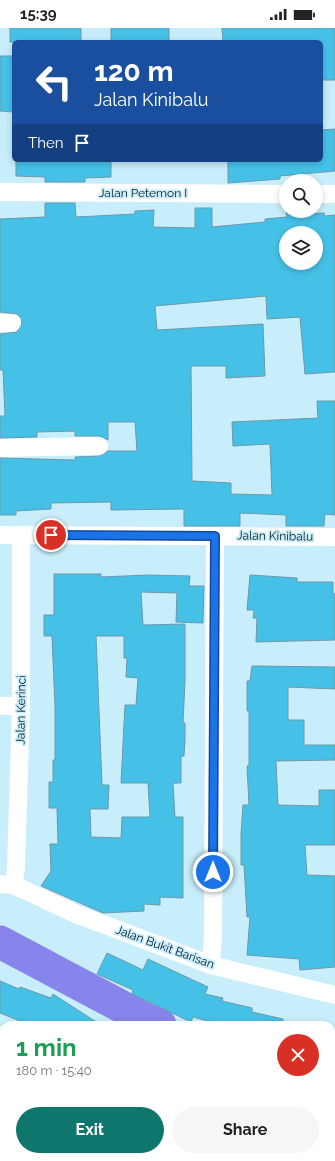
<!DOCTYPE html>
<html lang="en">
<head>
<meta charset="utf-8">
<style>
  body { margin:0; font-family:Raleway,sans-serif; background:#f6f6f6; color:#222; height:100vh; display:flex; flex-direction:column; font-size:15px; white-space:nowrap }
  * { box-sizing:border-box; margin:0 }
  p { font-size:13px; color:#767676 }
  .icon { flex:none; width:22px; height:22px; fill:none; stroke:currentColor; stroke-width:2; stroke-linecap:round; stroke-linejoin:round }
  .map { position:relative; flex:1; overflow:hidden }
  .sheet { position:absolute; left:0px; top:993px; width:335px; height:140px; display:flex; flex-direction:column; background:#fff; border-radius:12px 12px 0 0; box-shadow:0 2px 6px #0003 }
  .sheet>* { flex:none }
  .guide { position:absolute; left:12px; top:12px; width:311px; height:122px; border-radius:6px; box-shadow:0 2px 6px #0003; background:#1a4fa0; color:#fff; overflow:hidden }
  .buttons { position:absolute; left:279px; top:146px; display:grid; gap:8px }
  .buttons a { display:grid; place-items:center; width:44px; height:44px; border-radius:50%; background:#fff; box-shadow:0 2px 6px #0003; font-size:20px }
  .pin { position:absolute; display:grid; place-items:center; width:34px; height:34px; color:#fff; margin:-17px; border:2px solid #fff; border-radius:50%; box-shadow:0 1px 4px #0007 }
  .me { position:absolute; width:44px; margin:-22px; rotate:0deg; stroke-linejoin:round; filter:drop-shadow(0 0 3px #0008) }
  .turn { display:flex; align-items:center; gap:14px; height:84px; padding:0 16px; font-size:18px }
  .turn .icon { width:52px; height:52px; stroke-width:2.5 }
  .turn b { display:block; font-size:28px; line-height:34px }
  .then { display:flex; align-items:center; height:38px; padding:0 16px; background:#0003; gap:8px; font-size:15px }
  .round { display:grid; place-items:center; flex:none; width:42px; height:42px; border-radius:21px; background:#f6f6f6 }
  .overview { display:flex; align-items:center; justify-content:space-between; height:68px; padding:0 16px }
  h1 { font-size:24px; font-weight:700; line-height:30px; color:#1e9e55 }
  .action { display:flex; gap:8px; margin-top:auto; padding:8px 16px }
  .action a { flex:1; height:46px; border-radius:24px; background:#0f766e; color:#fff; font-size:16px; font-weight:700; line-height:46px; text-align:center }
  .action a+a { background:#f6f6f6; color:#222 }
  .status { display:flex; justify-content:space-between; align-items:center; height:28px; padding:0 20px; background:#fff; direction:ltr }
  .status svg { height:11px; fill:currentColor }
  .map>svg:first-child { display:block }
  .lines { fill:none; stroke-linecap:round; stroke-linejoin:round }
  .river { stroke:#8785eb; stroke-width:33 }
  .building { fill:#45c1e7; stroke:#6c99aa; fill-rule:evenodd }
  .street { stroke:#fff; stroke-width:18 }
  .route-casing { stroke:#114b97; stroke-width:10 }
  .route { stroke:#1a73e8; stroke-width:7 }
  .labels { text-anchor:middle; stroke-width:3.5; stroke-linejoin:round; paint-order:stroke }
  .street-label { font-size:12px; fill:#0c1e25; stroke:#c8edfb }
</style>
</head>
<body>
<div class="status"><b>15:39</b><svg viewBox="0 0 49 12"><path d="M0 12V9h3v3zM5 12V6h3v6zM10 12V3h3v9zM15 12V0h3v12zM26 1h20v11H26zM47 4h2v5h-2z"/></svg></div>
<div class="map">
<svg width="335" height="1133" viewBox="0 0 335 1133">
  <rect width="100%" height="100%" fill="#c8edfb"/>
  <g class="lines">
    <g class="river">
      <path d="M0,914l145,77 15,6"/>
      <path d="M331,1043l4,1"/>
    </g>
  </g>
  <g class="building">
    <rect x="10" y="0" width="71" height="14"/>
    <rect x="111" y="0" width="58" height="14"/>
    <path d="M222,0h113v52h-14v-38h-98z"/>
    <path d="M0,28h14v56l-14,-1z"/>
    <path d="M335,101v42l-55,5v3l-52,4v-23h93v-30z"/>
    <path d="M16,132h95v17l-26,1v4h-40v-5l-29,-1z"/>
    <path d="M45,175h30l1,14 59,-3v-3l19,-1 -1,17 42,1v-20h17v19l53,-5v-3l22,-2 -1,-6h22v3l16,-1 1,3 10,-1v157l-30,2 -5,-57 -33,2 -1,-23 -111,10 2,24 106,-6 2,52 -39,2v-12h-35l1,115 39,2v11l41,1 -2,-51 -37,2 -1,-24 86,-4 -1,-17h18v114l-10,-1 -1,12h-38v-11l-46,-2v13h-56v-17l-73,1v-8l-60,1v6l-35,2v4h-16v-57l75,2v-3l25,-1 8,-5h29l-2,-29h-27v18l-9,-4h-24v-5l-38,1v5l-37,1v-22h5l-2,-46h-3v-36l17,-2 5,-9 -1,-5 -4,-4 -17,-2v-93l45,-2zM286,205h30v30h-30z"/>
    <path d="M54,546h47v3l47,-2 42,1 -1,10h15l-1,37 -27,-1 1,-29 -36,-1 2,33 42,-1v57l-2,42h2v17l-1,16h-3v27h-8l2,34h8v81l-23,-1v8l-16,-1v7l-41,2 -62,-27 10,-15 -1,-27h8l-1,-36h-8v-26h4v-22h2v-54l-3,-70h-8v-21h10zM96,608h28v22h3l-1,19 12,1 -2,27h-11l-4,78h27l2,34h-28l-1,21 -30,-1 -1,-28h18l1,-24h-7z"/>
    <path d="M250,547l47,3v4h36v12h2v46l-79,2 1,-24h-4l1,-8h-7z"/>
    <path d="M252,638l83,1v22l-47,-2v33h16v25h31v15l-59,1 2,44 41,1v-16h16v55h-30l2,30 28,1v91l-35,3 -1,-11 -52,-4 3,-38h-3l-3,-52h-3v-31l2,-29h6l-2,-39h2v-55h-2v-30h3z"/>
    <path d="M107,925l36,17 5,-11 60,28 -3,7 18,4 -1,3 30,7v4l31,7v6h-60l-30,-8 -2,5 -59,-28 1,-4 -36,-16z"/>
    <path d="M0,953l19,8 1,-2 31,11 2,-4 48,31h-71l-30,-12z"/>
  </g>
  <g class="lines">
    <g class="street">
      <path d="M0,164l286,2"/>
      <path d="M316,166h19"/>
      <path d="M0,295h12"/>
      <path d="M0,420l99,-2"/>
      <path d="M0,507l335,2"/>
      <path d="M0,678h21"/>
      <path d="M0,856l14,1 62,29 135,51 124,30"/>
      <path d="M14,857l2,-18 5,-161v-171"/>
      <path d="M211,937l2,-29 2,-400"/>
      <path d="M0,1007l4,1"/>
      <path d="M331,1114h4"/>
      <path d="M144,1129v4"/>
      <path d="M263,1129v4"/>
    </g>
  </g>
  <g class="lines">
    <g class="route-casing">
      <path id="route" d="M51,507l164,1 -2,336"/>
    </g>
    <use href="#route" class="route"/>
  </g>
  <g class="labels">
    <g class="street-label">
      <text x="143" y="169">Jalan Petemon I</text>
      <text transform="translate(275 508) rotate(1)" y="4">Jalan Kinibalu</text>
      <text transform="translate(21 682) rotate(-89)" y="4">Jalan Kerinci</text>
      <text transform="translate(165 919) rotate(20)" y="4">Jalan Bukit Barisan</text>
    </g>
  </g>
</svg>
<div class="buttons">
<a><svg class="icon" aria-label="search" viewBox="0 0 24 24"><circle cx="10" cy="10" r="6"/><path d="M15 15l6 6"/></svg></a>
<a><svg class="icon" aria-label="layers" viewBox="0 0 24 24"><path d="M12 4l9 5-9 5-9-5zM3 14l9 5 9-5"/></svg></a>
</div>
<div class="pin" style="left:51px;top:507px;background:#d93025"><svg class="icon" aria-label="arrive" viewBox="0 0 24 24"><path d="M6 21V4h12l-3 4 3 4H6"/></svg></div>
<svg class="me" style="left:213px;top:844px" viewBox="-20 -20 40 40"><circle r="17" fill="#1a73e8" stroke="#fff" stroke-width="3"/><path d="M0-11L8 9 0 5-8 9z" fill="#fff"/></svg>
<div class="guide">
<div class="turn"><svg class="icon" aria-label="left" viewBox="0 0 24 24"><path d="M17 20v-9H6M10 6l-5 5 5 5"/></svg><div><b>120 m</b>Jalan Kinibalu</div></div>
<div class="then">Then<svg class="icon" aria-label="arrive" viewBox="0 0 24 24"><path d="M6 21V4h12l-3 4 3 4H6"/></svg></div>
</div>
<section class="sheet">
<div class="overview"><div><h1>1 min</h1><p>180 m · 15:40</p></div><a class="round" style="background:#d93025;color:#fff"><svg class="icon" aria-label="close" viewBox="0 0 24 24"><path d="M6 6l12 12M18 6L6 18"/></svg></a></div>
<div class="action"><a>Exit</a><a>Share</a></div>
</section>
</div>
</body>
</html>
